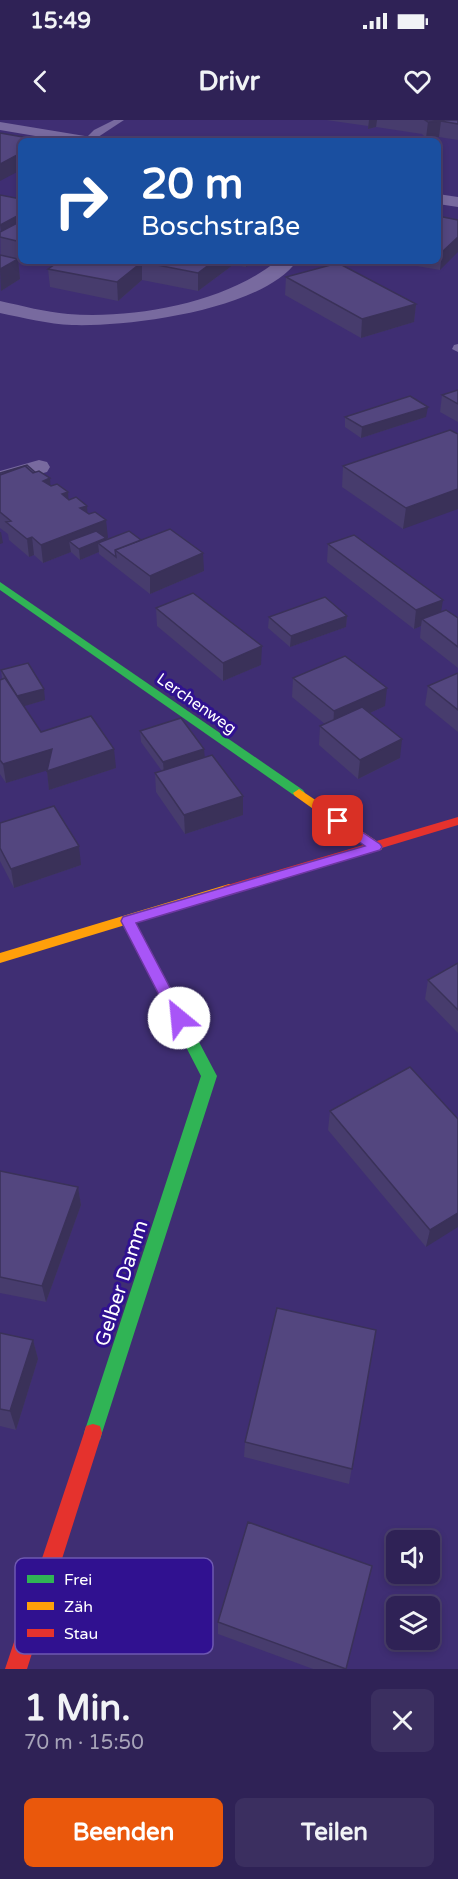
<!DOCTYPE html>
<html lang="de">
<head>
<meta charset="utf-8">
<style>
  body { margin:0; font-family:"Varela Round",sans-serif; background:#3b2f60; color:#f1f3f6; height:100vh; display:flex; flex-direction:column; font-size:22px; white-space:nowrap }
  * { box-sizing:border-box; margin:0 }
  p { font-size:20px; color:#a7a4b9 }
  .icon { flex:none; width:33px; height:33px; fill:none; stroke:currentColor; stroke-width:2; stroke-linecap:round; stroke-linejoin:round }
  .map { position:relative; height:1549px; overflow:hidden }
  .drawer { display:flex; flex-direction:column; background:#2f2256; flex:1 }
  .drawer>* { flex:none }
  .hud { position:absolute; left:18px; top:18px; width:423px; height:126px; border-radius:9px; box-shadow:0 3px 9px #0003,0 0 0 2px #4a3f6c; background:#1a4fa0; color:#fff; overflow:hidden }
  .tools { position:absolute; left:386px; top:1410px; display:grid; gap:12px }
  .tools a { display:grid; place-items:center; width:54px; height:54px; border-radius:9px; background:#2f2256; box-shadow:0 3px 9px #0003,0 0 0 2px #4a3f6c; font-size:30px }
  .pin { position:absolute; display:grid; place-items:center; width:51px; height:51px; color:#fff; margin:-26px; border-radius:12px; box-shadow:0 3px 9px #0006 }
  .me { position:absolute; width:66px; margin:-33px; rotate:332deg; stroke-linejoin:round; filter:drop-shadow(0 0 4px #0008) }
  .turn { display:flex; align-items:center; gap:21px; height:126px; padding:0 24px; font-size:27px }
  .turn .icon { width:78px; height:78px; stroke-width:2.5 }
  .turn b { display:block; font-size:42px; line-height:51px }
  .round { display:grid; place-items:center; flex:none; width:63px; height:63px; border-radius:9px; background:#3b2f60 }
  .summary { display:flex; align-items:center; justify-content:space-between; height:102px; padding:0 24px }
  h1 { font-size:36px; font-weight:700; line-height:45px }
  .button { display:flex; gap:12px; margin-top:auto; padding:12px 24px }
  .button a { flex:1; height:69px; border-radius:9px; background:#ea580c; color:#fff; font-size:24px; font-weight:700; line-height:69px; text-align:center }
  .button a+a { background:#3b2f60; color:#f1f3f6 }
  .status { display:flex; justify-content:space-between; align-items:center; height:42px; padding:0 30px; background:#2f2256; direction:ltr }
  .status svg { height:16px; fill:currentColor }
  header { display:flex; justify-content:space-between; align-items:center; height:78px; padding:0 24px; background:#2f2256; font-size:27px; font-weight:700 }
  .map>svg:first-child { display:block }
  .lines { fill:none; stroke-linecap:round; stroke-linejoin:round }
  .path { stroke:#786a9f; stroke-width:1.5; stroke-dasharray:1.5 2; stroke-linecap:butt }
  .lane { fill:#786a9f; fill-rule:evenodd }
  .street { fill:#786a9f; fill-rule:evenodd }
  .fast { fill:#30b455; fill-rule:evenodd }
  .slow { fill:#ff9f0a; fill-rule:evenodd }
  .jam { fill:#e5322d; fill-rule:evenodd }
  .wall { fill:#473c6d }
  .shaded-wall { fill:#3a3159 }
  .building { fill:#53467f; stroke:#3a3159; stroke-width:1.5 }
  .route { fill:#a855f7; stroke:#6d37a1; stroke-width:1.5 }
  .labels { text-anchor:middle; stroke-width:6; stroke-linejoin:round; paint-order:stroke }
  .street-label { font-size:16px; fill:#fff; stroke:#301190 }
  .near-street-label { font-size:20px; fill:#fff; stroke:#301190 }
  .key { fill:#301190; stroke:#6e58b1; stroke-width:1.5 }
  .key-label { font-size:16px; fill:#fff }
</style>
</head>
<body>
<div class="status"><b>15:49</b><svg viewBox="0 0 49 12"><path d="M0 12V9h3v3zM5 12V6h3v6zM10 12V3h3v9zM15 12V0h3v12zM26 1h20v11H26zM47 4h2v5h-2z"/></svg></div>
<header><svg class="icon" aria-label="back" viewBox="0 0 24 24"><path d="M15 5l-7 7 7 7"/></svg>Drivr<svg class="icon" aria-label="heart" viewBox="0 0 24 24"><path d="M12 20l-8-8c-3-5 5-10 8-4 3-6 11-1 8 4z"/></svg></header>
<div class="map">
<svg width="458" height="1549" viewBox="0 0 458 1549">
  <rect width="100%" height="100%" fill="#3f2e73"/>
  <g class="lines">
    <path class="path" d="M424,21l3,-3"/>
    <g class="lane">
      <path d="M114,0h10l-32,21h-9l11,-11z"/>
      <path d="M458,224v8l-6,-3 2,-4z"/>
    </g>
    <g class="street">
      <path d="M0,2l91,15 7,4h-33l-65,-11z"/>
      <path d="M438,74l20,3v10l-20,-3z"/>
      <path d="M277,141h20c-35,49 -168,66 -225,64 -24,-1 -48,-7 -72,-12v-12c23,5 45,11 68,13 67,5 156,-11 209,-53z"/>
      <path d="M39,340l8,2 3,5 -3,5 -47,13v-14z"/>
    </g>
    <g class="fast">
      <path d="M0,462l303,208 2,3 -2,3h-8l-295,-206z"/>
      <path d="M128,796l7,5 82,155 -115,357 -2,7 -7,2 -7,-2 -2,-7 117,-357 -80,-155z"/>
    </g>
    <g class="slow">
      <path d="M299,669l82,55 2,3 -2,3h-10l-76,-54 -2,-3z"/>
      <path d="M229,764l5,2 2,3 -2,3 -234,71v-10z"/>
    </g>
    <g class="jam">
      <path d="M458,697v8l-229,69 -7,-5 2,-3z"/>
      <path d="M93,1304l7,2 2,7 -75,236h-22l79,-236 2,-7z"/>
    </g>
  </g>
  <g class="wall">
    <path d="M326,0h132v20l-19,-3 -13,1 -4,-4 -46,-7 -8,2v-3z"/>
    <path d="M0,75l21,4v61h-3l2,19 -19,12z"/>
    <path d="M438,96l20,4 -18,50 -52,-9h50z"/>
    <path d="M25,141h23l-6,4z"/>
    <path d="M58,141h195l-7,6 -13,-2 -35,26 -56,-11 -24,21 -68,-14 -2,-18 10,-7z"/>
    <path d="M286,157l130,27 -2,18 -53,16 -76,-43z"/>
    <path d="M458,270v32l-18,-10 2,-17z"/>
    <path d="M345,297h81l-65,21 -16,-11z"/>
    <path d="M450,310l-47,99 -61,-42 1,-21z"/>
    <path d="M35,352l15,6v8l18,6v7l19,14 21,25 -2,1v1h35l63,31 -54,23 -51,-40v-2l-19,8 -9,-8 -28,11 -9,-8 -5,2 -20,-17 -1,-6 -8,-6v-55z"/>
    <path d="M328,424l113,68 17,6v50l-38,-30 1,-12 -7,3 -87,-67z"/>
    <path d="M156,488l105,57 -38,16 -66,-55z"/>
    <path d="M347,496l-1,11 -56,20 -22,-19 1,-11z"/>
    <path d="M1,550l44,30 -21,6 17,26 75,36 -67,22 -2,-20 -41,13 -6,-9v-94l2,-1z"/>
    <path d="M458,553v59l-33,-27 3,-19z"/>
    <path d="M293,558l92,28 -15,7 30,45 -42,21 -39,-34 1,-19 5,-2 -33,-27z"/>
    <path d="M140,611l65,26 38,39v19l-58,19 -29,-42 -1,-19 7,-2 -21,-29z"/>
    <path d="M0,703l81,42 -67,23 -14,-27z"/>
    <path d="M458,843v70l-33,-34 3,-19z"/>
    <path d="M330,991l128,8 -32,128 -98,-117z"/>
    <path d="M0,1051l78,16 3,18 -35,97 -46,-9z"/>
    <path d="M376,1210l-27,154 -105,-27 1,-15z"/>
    <path d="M0,1213l33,7 5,19 -22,71 -16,-4z"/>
    <path d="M218,1502l128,47h-33l-95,-35z"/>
  </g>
  <g class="shaded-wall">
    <path d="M369,0h8l-1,7 -8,2z"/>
    <path d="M441,1l-2,16 -13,1 2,-16z"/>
    <path d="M21,33v17l-21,11v-17z"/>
    <path d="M21,94v15l-19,9 -2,-13z"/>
    <path d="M458,117v15l-18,18 2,-18z"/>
    <path d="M18,139l2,20 -19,12 -1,-22z"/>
    <path d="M42,141h6l-6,4z"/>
    <path d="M214,141h19v4l-35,26v-18z"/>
    <path d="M246,141h7l-7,6z"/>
    <path d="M142,142v18l-24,21 -1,-19z"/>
    <path d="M416,184l-2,18 -53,16 1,-19z"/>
    <path d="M428,287l-2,10 -65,21 1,-11z"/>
    <path d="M50,358l1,18 -8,-15z"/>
    <path d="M458,369v20l-55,20 3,-21z"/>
    <path d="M68,372l1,17 -7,-15z"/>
    <path d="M87,386l1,17 -8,-15z"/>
    <path d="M106,400l2,18 -2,1 1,10 -9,-6 1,9 -19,8 -1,-11 -10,-8 2,11 -28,11 -2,-18z"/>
    <path d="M0,412h1l2,11 -3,1z"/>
    <path d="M32,417l2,18 -5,2 -2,-18z"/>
    <path d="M203,433l1,18 -54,23v-18z"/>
    <path d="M443,480l-3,18 -18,1 -1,7 -7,3 2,-19z"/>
    <path d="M347,496l-1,11 -56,20 1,-11z"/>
    <path d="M262,526l-1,19 -38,16v-18z"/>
    <path d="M387,568l-2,18 -52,24 1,-19z"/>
    <path d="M44,569l1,11 -27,8 -2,-12z"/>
    <path d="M402,619l-2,19 -42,21 2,-19z"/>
    <path d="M52,629l3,19 -49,15 -3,-19z"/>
    <path d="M114,629l2,19 -67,22 -2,-19z"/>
    <path d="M204,629l1,11 -41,14 -1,-12z"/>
    <path d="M243,676v19l-58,19 -1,-19z"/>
    <path d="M79,726l2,19 -67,23 -3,-19z"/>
    <path d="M78,1067l3,18 -35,97 -4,-16z"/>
    <path d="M458,1093v14l-32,20 4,-17z"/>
    <path d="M33,1220l5,19 -22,71 -6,-19z"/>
  </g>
  <g class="building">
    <path d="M425,0h33v4l-17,-3 -13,1z"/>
    <path d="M0,13l46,8h-25v12l-21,11z"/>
    <path d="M0,75l21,4v15l-21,11z"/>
    <path d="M438,96l20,4v17l-16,15h-4z"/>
    <path d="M21,101v21l-21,-5v-5z"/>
    <path d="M0,135l18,4 -18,10z"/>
    <path d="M60,141h154l-16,12 -56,-11 -25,20 -69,-13z"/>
    <path d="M338,143l78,41 -54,15 -76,-42z"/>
    <path d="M458,270v14l-16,-9z"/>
    <path d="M410,276l18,11 -66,20 -17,-10z"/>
    <path d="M450,310l8,4v55l-52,19 -63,-42z"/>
    <path d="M27,345l8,7 -2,1 -8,-7 -25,9v-2z"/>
    <path d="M25,346l8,7 6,-2 11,7 -7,3 8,5 6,-2 11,8 -6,2 7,6 7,-3 11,9 -7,2 9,6 6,-2 11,8 -65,25 -9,-8 -5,2 -21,-17 5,-1 -11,-9v-37z"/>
    <path d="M170,409l33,24 -53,23 -35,-26z"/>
    <path d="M96,411l10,7 -27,11 -10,-8z"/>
    <path d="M129,411l12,9 -26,10 1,7 -18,-14z"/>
    <path d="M354,415l89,65 -27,10 -88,-66z"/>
    <path d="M193,473l69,53 -39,17 -67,-55z"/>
    <path d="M325,477l22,19 -56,20 -22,-19z"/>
    <path d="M446,490l12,8v29l-36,-28z"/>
    <path d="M345,536l42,32 -53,23 -41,-33z"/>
    <path d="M28,543l16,26 -27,7 -16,-26z"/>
    <path d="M458,553v37l-30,-24z"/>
    <path d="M5,558l36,54 50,-16 23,33 -67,22 5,-22 -49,15 -3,-4v-80z"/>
    <path d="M362,587l40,32 -42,21 -40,-34z"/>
    <path d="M181,598l23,31 -41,13 -23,-31z"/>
    <path d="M212,635l31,41 -59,19 -29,-42z"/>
    <path d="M54,686l25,40 -68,23 -11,-21v-25z"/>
    <path d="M458,843v47l-30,-30z"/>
    <path d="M410,947l48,52v94l-28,17 -100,-119z"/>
    <path d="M0,1051l78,16 -36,99 -42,-9z"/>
    <path d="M277,1188l99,22 -24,139 -107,-27z"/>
    <path d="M0,1213l33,7 -23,71 -10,-2z"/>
    <path d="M248,1402l124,44 -26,103 -128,-47z"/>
  </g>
  <path class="route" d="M338,696l42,28 2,3 -2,3 -244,73 50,95 -2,4h-11l-52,-101 2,-4 242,-71 -31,-22 -2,-3z"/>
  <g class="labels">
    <g class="street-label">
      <text transform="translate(197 583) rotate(35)" y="6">Lerchenweg</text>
    </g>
    <g class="near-street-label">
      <text transform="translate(121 1163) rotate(-72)" y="7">Gelber Damm</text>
    </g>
  </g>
  <rect x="15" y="1438" width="198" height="96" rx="9" class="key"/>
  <rect x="27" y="1455" width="27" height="8" fill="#30b455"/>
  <rect x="27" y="1482" width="27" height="8" fill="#ff9f0a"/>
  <rect x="27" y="1509" width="27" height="8" fill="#e5322d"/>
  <g class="key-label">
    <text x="64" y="1465">Frei</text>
    <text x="64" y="1492">Zäh</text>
    <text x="64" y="1519">Stau</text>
  </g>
</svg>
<div class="tools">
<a><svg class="icon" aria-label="sound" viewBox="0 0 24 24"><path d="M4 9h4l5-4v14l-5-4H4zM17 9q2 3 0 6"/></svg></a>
<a><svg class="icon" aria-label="layers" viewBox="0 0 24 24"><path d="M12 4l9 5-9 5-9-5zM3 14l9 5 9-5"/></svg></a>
</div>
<div class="pin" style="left:338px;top:701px;background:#d93025"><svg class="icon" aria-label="arrive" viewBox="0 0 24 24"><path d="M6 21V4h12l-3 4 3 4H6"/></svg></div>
<svg class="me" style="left:179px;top:898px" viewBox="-20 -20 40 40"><circle r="19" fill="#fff"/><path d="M0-13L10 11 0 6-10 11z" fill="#a855f7"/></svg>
<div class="hud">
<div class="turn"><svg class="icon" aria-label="right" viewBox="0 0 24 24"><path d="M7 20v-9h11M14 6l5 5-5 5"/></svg><div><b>20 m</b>Boschstraße</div></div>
</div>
</div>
<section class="drawer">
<div class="summary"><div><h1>1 Min.</h1><p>70 m · 15:50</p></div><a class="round"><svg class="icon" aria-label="close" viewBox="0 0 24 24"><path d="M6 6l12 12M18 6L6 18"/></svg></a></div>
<div class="button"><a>Beenden</a><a>Teilen</a></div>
</section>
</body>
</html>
